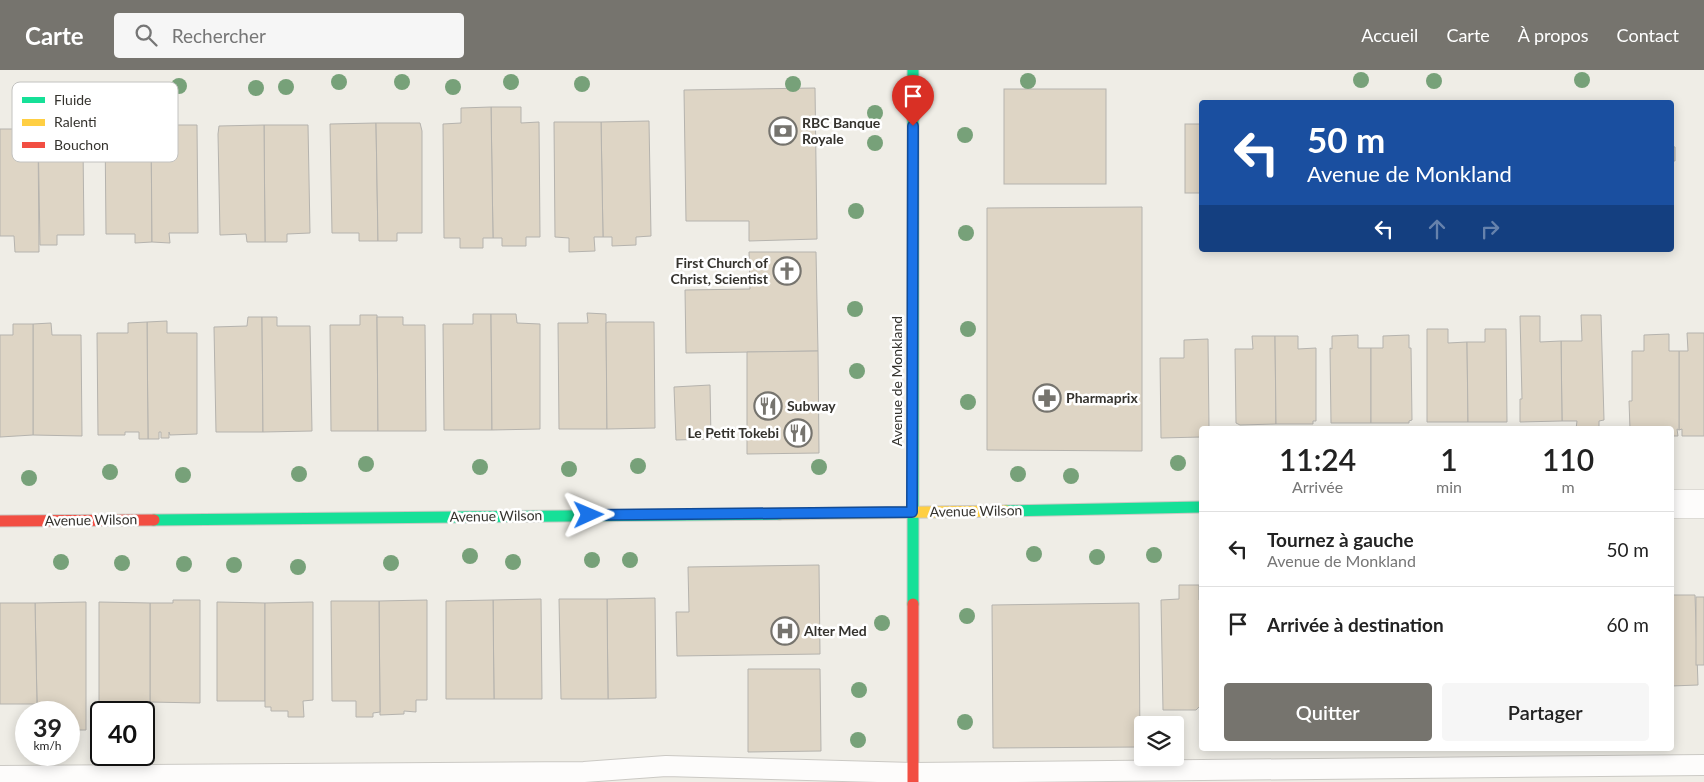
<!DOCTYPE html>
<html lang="fr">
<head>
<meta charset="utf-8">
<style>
  body { margin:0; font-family:Lato,sans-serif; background:#f6f6f6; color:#222; height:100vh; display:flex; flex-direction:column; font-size:19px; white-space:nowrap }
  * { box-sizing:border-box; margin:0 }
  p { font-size:16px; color:#767676 }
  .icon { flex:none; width:28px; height:28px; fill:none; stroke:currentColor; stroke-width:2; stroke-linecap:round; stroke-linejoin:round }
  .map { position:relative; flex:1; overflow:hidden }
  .details { position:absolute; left:1199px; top:356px; width:475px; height:325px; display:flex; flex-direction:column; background:#fff; border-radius:5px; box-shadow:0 2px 12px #0003 }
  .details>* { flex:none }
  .banner { position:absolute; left:1199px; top:30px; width:475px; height:152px; border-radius:5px; box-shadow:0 2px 12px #0003; background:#1a4fa0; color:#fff; overflow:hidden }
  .tools { position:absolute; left:1134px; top:646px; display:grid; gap:10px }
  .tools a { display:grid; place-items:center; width:50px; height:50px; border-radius:5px; background:#fff; box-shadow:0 2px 12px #0003; font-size:25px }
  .speed { position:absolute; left:15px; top:631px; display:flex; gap:10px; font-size:25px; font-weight:700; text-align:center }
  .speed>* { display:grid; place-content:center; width:65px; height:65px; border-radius:50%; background:#fff; box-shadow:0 2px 12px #0003; line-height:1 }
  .speed small { font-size:12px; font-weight:400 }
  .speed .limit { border:2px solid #111; border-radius:8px; background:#fff; color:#111 }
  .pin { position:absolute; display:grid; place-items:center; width:42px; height:42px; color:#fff; margin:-51px -21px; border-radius:50% 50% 50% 0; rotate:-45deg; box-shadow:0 0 5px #0007 }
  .pin .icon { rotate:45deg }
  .me { position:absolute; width:55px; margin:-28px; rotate:89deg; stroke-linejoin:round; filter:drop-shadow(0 0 4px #0008) }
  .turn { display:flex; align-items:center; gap:18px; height:105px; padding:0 25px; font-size:22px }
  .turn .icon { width:65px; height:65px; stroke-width:2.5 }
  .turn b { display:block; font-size:35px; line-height:42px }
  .lanes { display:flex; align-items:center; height:48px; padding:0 25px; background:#0003; justify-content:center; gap:25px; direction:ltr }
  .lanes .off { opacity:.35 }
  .eta { display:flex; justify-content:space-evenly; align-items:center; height:85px; text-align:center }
  .eta b { font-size:30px; font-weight:600; line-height:35px }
  .button { display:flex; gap:10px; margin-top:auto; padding:10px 25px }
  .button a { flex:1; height:58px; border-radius:5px; background:#76746e; color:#fff; font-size:20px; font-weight:600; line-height:58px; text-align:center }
  .button a+a { background:#f6f6f6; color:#222 }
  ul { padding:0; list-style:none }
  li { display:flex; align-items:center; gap:15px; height:75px; padding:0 25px; border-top:1px solid #e0e0e0 }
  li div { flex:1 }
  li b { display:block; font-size:19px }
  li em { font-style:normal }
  header { display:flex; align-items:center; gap:30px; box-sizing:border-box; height:70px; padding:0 25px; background:#76746e; color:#fff }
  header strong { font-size:24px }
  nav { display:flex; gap:28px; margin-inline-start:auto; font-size:18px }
  .search { width:350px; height:45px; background:#f6f6f6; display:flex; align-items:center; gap:12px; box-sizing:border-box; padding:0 18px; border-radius:5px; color:#767676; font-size:19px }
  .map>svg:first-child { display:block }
  .building { fill:#ded5c5; stroke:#b5b3ae }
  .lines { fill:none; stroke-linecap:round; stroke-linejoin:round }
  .lane-casing { stroke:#cbc9c4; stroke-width:22 }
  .street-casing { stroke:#cbc9c4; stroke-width:29 }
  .fast-casing { stroke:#cbc9c4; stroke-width:13 }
  .slow-casing { stroke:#cbc9c4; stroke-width:13 }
  .jam-casing { stroke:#cbc9c4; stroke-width:13 }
  .lane { stroke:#fdfcfb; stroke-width:20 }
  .street { stroke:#fdfcfb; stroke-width:28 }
  .fast { stroke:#16e098; stroke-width:11 }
  .slow { stroke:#ffcf43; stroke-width:11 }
  .jam { stroke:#f24e42; stroke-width:11 }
  .tree { fill:#77a179 }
  .route-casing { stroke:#114b97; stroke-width:12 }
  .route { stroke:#1a73e8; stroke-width:9 }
  .labels { text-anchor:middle; stroke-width:5; stroke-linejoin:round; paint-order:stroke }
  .poi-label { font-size:14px; font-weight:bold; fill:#35332e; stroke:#fff; text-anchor:start }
  .street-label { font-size:14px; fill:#35332e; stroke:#fff }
  .key { fill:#fff; stroke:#c2c2c0; stroke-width:1 }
  .key-label { font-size:14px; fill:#35332e }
</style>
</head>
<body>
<header>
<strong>Carte</strong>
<div class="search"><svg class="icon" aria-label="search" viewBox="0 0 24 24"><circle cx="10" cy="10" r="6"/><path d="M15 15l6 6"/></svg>Rechercher</div>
<nav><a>Accueil</a><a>Carte</a><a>À propos</a><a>Contact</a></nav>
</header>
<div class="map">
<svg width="1704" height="712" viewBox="0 0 1704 712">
  <rect width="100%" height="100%" fill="#efede6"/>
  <g class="building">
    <path d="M815,18l2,151 -68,2v-20h-63l-2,-131z"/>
    <rect x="1004" y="19" width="102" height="95"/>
    <path d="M491,37h30v16l18,-1 1,115h-14v9h-24v-8h-9z"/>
    <path d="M491,37l2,131h-10v10h-23v-10h-16l-1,-114 18,-1v-15z"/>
    <path d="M649,51l2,115 -15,1v8l-24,1v-9h-9l-2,-115z"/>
    <path d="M554,52h47l2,115h-9l1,14 -26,1v-14l-14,-1z"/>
    <path d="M376,53l2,118h-19v-8h-27l-2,-109z"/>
    <path d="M376,53h44l2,8v102h-25v8h-19z"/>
    <rect x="1185" y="54" width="16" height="69"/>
    <path d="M105,55h46l1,117 -17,1v-9h-29z"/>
    <path d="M151,55h46l1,108h-29l1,10 -18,-1z"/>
    <path d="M264,55h44l2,108 -23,1v8h-22z"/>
    <path d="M264,55l1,117h-18l-1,-8 -26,1 -2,-101 1,-8z"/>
    <path d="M83,58l2,18h-2l1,89h-27v10h-17l-2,-116z"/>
    <path d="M0,59h38l1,123h-24l-1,-16h-14z"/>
    <path d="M1671,76l4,1v14h-4z"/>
    <path d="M1142,137v244l-155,-1v-242z"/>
    <path d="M749,182h67l2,99 -132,2 -1,-63 65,-1z"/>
    <path d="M587,243l19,1 1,115h-48l-1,-106h30z"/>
    <path d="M473,244h18l1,116h-48l-1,-106h30z"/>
    <path d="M491,244h25l1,9 23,1v105l-48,1z"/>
    <path d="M360,245h17l1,116h-47l-1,-106h30z"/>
    <path d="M1581,245h20l3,105 -5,1v8h-23l1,-8h-15l-1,-80h21z"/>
    <path d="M1520,246h20v26l21,-1 1,80 -42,1v-23h2z"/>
    <path d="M248,247h14l1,115h-47l-2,-105 33,-1z"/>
    <path d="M262,247h15v9h33l2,105 -49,1z"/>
    <path d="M377,247h26v8h22l1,106h-48z"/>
    <path d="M167,251v12h30v101l-27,1 -1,-3v6h-8v-6h-2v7h-11l-1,-117z"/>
    <path d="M147,252l1,117h-9v-7h-14v3h-27l-1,-102h31v-10z"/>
    <path d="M608,252h46l1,106 -48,1 -1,-102v-4z"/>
    <path d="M51,253l1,12h29l1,101 -49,-1v-111z"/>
    <path d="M13,254h20v111l-33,2v-102h13z"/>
    <path d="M1427,259h21v14l19,-1 1,80h-41z"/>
    <path d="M1485,259h21l1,93h-39l-1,-80h18z"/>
    <path d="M1687,263h17v103h-22v-7l-3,1v-79h9z"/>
    <path d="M1669,264v17h10v79l-2,-1 1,7h-7v-7h-41l-1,-28h3v-50h12v-16z"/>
    <path d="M1358,265v13h13v75h-40l-1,-75 2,1v-13z"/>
    <path d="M1409,265v13h2l1,72 -3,1v2h-38v-75h12v-12z"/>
    <path d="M1252,266h23l1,88 -36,1 -4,-2 -1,-74h18z"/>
    <path d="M1275,266h23v13l18,-1v73h-3v3h-37z"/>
    <path d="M1208,269l1,90h-8v8l-40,1 -1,-80h24v-18z"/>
    <path d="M818,281l1,102 -72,1v-102z"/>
    <path d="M710,315l1,54 -35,1 -2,-53z"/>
    <path d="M819,495l1,89 -143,2 -1,-44h13l-1,-45z"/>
    <path d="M1179,515h20v15l2,1v104l-5,5h-33l-2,-110 18,-1z"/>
    <path d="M1671,525h24l3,90 -27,1z"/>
    <rect x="1696" y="527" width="8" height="68"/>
    <path d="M655,528l1,100 -48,1 -1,-100z"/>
    <path d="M541,529l1,100h-48l-1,-99z"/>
    <path d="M559,529h48l1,100h-47z"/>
    <path d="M173,530h27v103l-50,-1v-99h23z"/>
    <path d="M427,530v100h-11v12l-12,-1v3l-24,1 -1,-114z"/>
    <path d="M493,530l1,99h-48v-98z"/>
    <path d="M331,531h48l1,111 -7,1v4h-17v-16h-24z"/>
    <path d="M86,532v128h-17v-18h-28v-8h-4l-2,-101z"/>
    <path d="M99,532l51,1v99l-1,1 -1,11h-4v-2h-21v-10h-24z"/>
    <path d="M217,532l48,1v98h-48z"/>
    <path d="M313,532v98l-10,1 1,16h-16v-6h-17v-4h-6v-104z"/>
    <path d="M0,533h35l2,101h-37z"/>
    <path d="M1139,533l1,144 -147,1 -1,-143z"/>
    <path d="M748,599h72l1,82 -73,1z"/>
  </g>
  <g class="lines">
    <g class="lane-casing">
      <path id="lane" d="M0,706l584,-4 82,-6 247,7 791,-8"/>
    </g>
    <g class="street-casing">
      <path id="street" d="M1671,434h33"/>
    </g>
    <g class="fast-casing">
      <g id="fast">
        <path d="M913,0v534"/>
        <path d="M1006,441l195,-4"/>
        <path d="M154,450l626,-6"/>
      </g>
    </g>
    <g class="slow-casing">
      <path id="slow" d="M780,444l226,-3"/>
    </g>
    <g class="jam-casing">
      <g id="jam">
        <path d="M0,451l154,-1"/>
        <path d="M913,534v178"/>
      </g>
    </g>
    <use href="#lane" class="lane"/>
    <use href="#street" class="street"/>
    <use href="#fast" class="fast"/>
    <use href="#slow" class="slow"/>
    <use href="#jam" class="jam"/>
  </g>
  <g class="tree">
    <circle cx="1361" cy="10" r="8"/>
    <circle cx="1582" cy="10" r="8"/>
    <circle cx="1028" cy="11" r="8"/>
    <circle cx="1434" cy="11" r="8"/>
    <circle cx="339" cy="12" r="8"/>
    <circle cx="402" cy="12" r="8"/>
    <circle cx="511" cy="12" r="8"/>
    <circle cx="582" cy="14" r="8"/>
    <circle cx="793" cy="14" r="8"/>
    <circle cx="179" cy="16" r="8"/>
    <circle cx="286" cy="17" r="8"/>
    <circle cx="453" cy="17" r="8"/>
    <circle cx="256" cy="18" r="8"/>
    <circle cx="875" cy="43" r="8"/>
    <circle cx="965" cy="65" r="8"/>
    <circle cx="875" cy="73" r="8"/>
    <circle cx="856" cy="141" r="8"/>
    <circle cx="966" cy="163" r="8"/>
    <circle cx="855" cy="239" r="8"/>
    <circle cx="968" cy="259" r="8"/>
    <circle cx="857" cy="301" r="8"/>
    <circle cx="968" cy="332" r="8"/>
    <circle cx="1178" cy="393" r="8"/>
    <circle cx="366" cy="394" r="8"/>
    <circle cx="638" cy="396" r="8"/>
    <circle cx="480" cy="397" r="8"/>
    <circle cx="819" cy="397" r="8"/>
    <circle cx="569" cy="399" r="8"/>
    <circle cx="110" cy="402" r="8"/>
    <circle cx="299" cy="404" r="8"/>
    <circle cx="1018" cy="404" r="8"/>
    <circle cx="183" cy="405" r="8"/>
    <circle cx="1071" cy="406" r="8"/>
    <circle cx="29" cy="408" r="8"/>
    <circle cx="1034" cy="484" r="8"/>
    <circle cx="1154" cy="485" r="8"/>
    <circle cx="470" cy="486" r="8"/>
    <circle cx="1097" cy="487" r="8"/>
    <circle cx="592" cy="490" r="8"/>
    <circle cx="630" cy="490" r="8"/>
    <circle cx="61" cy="492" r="8"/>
    <circle cx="513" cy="492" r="8"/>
    <circle cx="122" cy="493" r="8"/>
    <circle cx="391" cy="493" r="8"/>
    <circle cx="184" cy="494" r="8"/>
    <circle cx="234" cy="495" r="8"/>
    <circle cx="298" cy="497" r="8"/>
    <circle cx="967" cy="546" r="8"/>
    <circle cx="882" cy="553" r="8"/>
    <circle cx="859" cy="620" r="8"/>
    <circle cx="965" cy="652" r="8"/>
    <circle cx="858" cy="670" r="8"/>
  </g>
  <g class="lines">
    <g class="route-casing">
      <path id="route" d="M589,445l323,-3 1,-386"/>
    </g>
    <use href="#route" class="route"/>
  </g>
  <defs>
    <g id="bank-ring" transform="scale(1.4375)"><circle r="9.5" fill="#fff" stroke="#76746e" stroke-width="1.5"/><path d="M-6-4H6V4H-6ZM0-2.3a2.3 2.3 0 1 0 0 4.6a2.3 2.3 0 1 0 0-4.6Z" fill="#76746e"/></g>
    <g id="church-ring" transform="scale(1.4375)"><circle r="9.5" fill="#fff" stroke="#76746e" stroke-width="1.5"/><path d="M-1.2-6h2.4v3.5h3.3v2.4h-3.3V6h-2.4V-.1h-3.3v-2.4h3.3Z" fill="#76746e"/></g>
    <g id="pharmacy-ring" transform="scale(1.4375)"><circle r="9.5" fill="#fff" stroke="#76746e" stroke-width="1.5"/><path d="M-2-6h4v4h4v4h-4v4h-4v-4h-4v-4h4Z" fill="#76746e"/></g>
    <g id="restaurant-ring" transform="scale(1.4375)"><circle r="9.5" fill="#fff" stroke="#76746e" stroke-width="1.5"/><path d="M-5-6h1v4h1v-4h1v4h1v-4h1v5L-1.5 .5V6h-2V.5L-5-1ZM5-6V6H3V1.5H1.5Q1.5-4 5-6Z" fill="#76746e"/></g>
    <g id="hospital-ring" transform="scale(1.4375)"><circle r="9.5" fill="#fff" stroke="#76746e" stroke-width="1.5"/><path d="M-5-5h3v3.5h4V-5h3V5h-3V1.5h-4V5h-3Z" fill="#76746e"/></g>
  </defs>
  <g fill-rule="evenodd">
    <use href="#bank-ring" x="783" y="61"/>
    <use href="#church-ring" x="787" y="201"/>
    <use href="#pharmacy-ring" x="1047" y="328"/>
    <use href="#restaurant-ring" x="768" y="336"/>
    <use href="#restaurant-ring" x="798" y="363"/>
    <use href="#hospital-ring" x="785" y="561"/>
  </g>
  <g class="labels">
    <g class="poi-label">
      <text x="802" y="58">RBC Banque<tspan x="802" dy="16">Royale</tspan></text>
      <text x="768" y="198" text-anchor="end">First Church of<tspan x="768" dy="16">Christ, Scientist</tspan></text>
      <text x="1066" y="333">Pharmaprix</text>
      <text x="787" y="341">Subway</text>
      <text x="779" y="368" text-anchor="end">Le Petit Tokebi</text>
      <text x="804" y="566">Alter Med</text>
    </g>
    <g class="street-label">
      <text transform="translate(897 311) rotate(-90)" y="5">Avenue de Monkland</text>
      <text transform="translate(976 441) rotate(-1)" y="5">Avenue Wilson</text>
      <text transform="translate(496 446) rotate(-1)" y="5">Avenue Wilson</text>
      <text transform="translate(91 450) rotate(-1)" y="5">Avenue Wilson</text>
    </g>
  </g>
  <rect x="12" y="12" width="166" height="80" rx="8" class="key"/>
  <rect x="22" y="27" width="23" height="6" fill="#16e098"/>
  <rect x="22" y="49" width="23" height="7" fill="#ffcf43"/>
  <rect x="22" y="72" width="23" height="6" fill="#f24e42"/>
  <g class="key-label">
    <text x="54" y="35">Fluide</text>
    <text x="54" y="57">Ralenti</text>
    <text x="54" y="80">Bouchon</text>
  </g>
</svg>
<div class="tools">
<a><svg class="icon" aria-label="layers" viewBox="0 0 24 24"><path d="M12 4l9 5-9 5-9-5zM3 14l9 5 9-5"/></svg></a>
</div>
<div class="speed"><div>39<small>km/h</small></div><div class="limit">40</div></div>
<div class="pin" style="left:913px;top:56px;background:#d93025"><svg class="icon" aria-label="arrive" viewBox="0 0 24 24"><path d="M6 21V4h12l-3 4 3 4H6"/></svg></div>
<svg class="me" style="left:589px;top:445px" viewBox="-20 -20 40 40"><path d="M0-17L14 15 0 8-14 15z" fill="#1a73e8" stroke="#fff" stroke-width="4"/></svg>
<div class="banner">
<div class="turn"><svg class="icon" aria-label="left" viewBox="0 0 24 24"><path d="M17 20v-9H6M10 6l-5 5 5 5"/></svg><div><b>50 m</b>Avenue de Monkland</div></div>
<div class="lanes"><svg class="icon" aria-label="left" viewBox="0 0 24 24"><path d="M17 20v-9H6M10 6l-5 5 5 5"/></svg><svg class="icon off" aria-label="ahead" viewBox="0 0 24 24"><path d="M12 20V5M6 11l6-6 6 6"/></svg><svg class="icon off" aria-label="right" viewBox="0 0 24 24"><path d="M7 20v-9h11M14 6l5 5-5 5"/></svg></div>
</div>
<section class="details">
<div class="eta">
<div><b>11:24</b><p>Arrivée</p></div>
<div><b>1</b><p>min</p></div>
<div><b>110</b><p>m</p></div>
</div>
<ul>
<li><svg class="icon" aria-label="left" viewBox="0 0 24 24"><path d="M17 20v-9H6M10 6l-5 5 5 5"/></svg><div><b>Tournez à gauche</b><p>Avenue de Monkland</p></div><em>50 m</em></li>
<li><svg class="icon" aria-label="arrive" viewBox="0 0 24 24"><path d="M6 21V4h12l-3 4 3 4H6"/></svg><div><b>Arrivée à destination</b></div><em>60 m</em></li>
</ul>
<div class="button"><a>Quitter</a><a>Partager</a></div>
</section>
</div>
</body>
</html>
